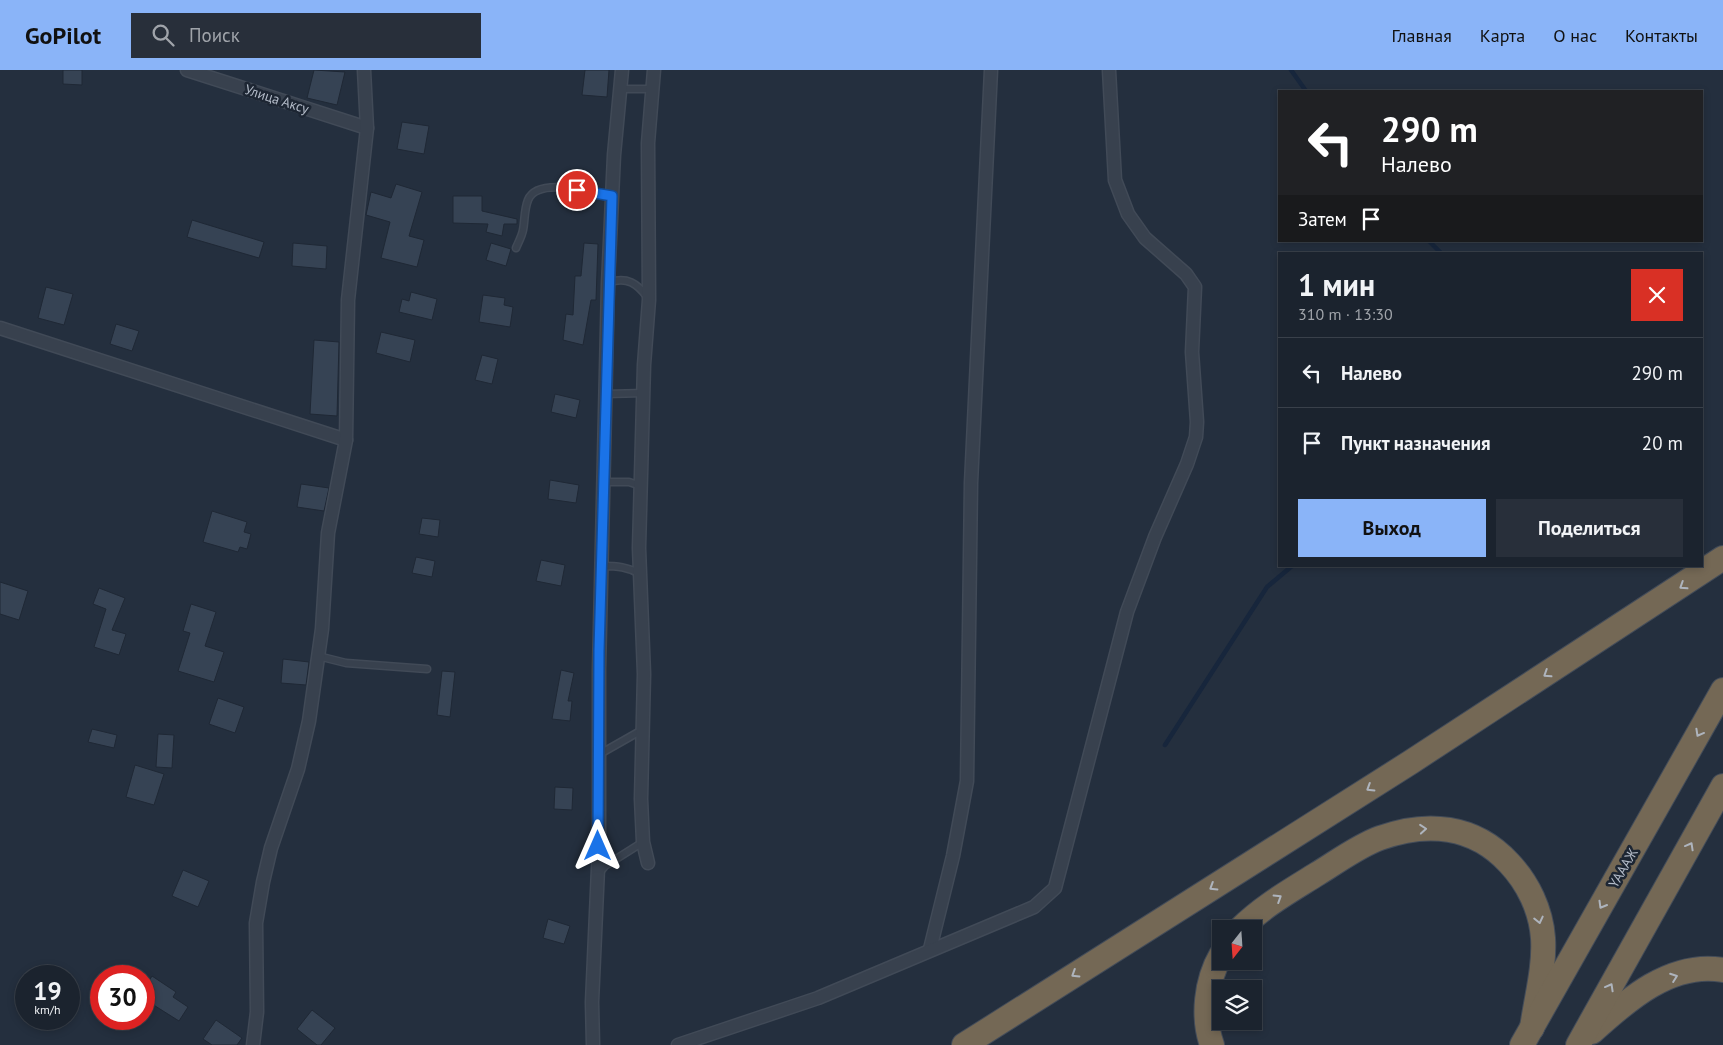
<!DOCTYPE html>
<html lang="ru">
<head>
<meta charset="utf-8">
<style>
  body { margin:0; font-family:"PT Sans",sans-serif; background:#282f3a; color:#f1f3f6; height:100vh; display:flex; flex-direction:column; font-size:19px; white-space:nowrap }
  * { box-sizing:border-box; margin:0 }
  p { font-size:16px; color:#a0a4aa }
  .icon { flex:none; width:28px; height:28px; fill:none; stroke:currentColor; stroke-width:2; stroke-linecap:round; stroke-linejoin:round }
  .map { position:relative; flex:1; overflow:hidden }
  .details { position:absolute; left:1278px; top:182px; width:425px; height:315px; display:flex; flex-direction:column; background:#1b232e; border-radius:0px; box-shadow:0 2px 8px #0003,0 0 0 1px #39404a }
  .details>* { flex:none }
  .top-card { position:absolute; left:1278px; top:20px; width:425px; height:152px; border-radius:0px; box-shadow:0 2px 8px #0003,0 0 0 1px #39404a; background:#202124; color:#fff; overflow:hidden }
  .needle { width:32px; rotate:197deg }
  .controls { position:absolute; left:1212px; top:850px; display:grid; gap:10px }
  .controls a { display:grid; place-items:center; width:50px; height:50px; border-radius:0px; background:#1b232e; box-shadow:0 2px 8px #0003,0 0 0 1px #39404a; font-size:25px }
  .speed { position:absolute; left:15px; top:895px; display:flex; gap:10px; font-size:25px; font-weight:700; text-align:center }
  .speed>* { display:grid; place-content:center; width:65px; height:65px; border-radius:50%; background:#1b232e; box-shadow:0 2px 8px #0003,0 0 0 1px #39404a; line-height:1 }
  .speed small { font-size:12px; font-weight:400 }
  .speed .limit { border:8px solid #d22; background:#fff; color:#111 }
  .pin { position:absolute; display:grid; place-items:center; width:42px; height:42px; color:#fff; margin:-21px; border:2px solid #fff; border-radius:50%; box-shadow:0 1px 5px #0007 }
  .me { position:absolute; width:55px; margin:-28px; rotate:0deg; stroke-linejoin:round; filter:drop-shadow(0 0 4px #0008) }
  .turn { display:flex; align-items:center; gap:18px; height:105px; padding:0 20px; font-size:22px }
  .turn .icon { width:65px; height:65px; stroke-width:2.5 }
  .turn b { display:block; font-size:35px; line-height:42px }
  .then { display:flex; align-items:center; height:48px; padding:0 20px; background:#0003; gap:10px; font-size:19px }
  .round { display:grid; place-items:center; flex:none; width:52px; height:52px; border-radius:0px; background:#282f3a }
  .headline { display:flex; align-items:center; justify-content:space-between; height:85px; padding:0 20px }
  h1 { font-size:30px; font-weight:800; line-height:38px }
  .button { display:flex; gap:10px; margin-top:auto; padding:10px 20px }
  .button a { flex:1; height:58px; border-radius:0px; background:#8ab4f8; color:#111; font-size:20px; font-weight:800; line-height:58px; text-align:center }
  .button a+a { background:#282f3a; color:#f1f3f6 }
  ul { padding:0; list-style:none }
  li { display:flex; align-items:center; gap:15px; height:70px; padding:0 20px; border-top:1px solid #39404a }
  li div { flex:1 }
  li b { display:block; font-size:19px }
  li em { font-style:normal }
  header { display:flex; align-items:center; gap:30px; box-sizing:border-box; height:70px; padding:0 25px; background:#8ab4f8; color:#111 }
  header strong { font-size:24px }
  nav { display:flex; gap:28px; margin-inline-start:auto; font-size:18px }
  .search { width:350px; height:45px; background:#282f3a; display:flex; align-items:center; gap:12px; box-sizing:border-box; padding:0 18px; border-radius:0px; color:#a0a4aa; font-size:19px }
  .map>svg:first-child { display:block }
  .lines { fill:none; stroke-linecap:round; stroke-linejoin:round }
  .stream { stroke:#17263c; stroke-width:4.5 }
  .building { fill:#364354; stroke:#1f2835 }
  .lane-casing { stroke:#414a57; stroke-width:9 }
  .street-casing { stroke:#414a57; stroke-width:15 }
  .highway-casing { stroke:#434c59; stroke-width:26 }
  .lane { stroke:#38414e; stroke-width:6 }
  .street { stroke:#38414e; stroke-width:12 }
  .highway { stroke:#746855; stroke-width:24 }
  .oneway { stroke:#aeb4bd }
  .route-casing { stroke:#114b97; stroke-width:12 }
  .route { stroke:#1a73e8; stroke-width:9 }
  .labels { text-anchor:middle; stroke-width:5; stroke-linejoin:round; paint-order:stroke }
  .street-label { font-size:14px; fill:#b4bcc9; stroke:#1d2633 }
</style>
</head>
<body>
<header>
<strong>GoPilot</strong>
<div class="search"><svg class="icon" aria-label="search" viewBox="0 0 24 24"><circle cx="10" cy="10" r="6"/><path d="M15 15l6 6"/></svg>Поиск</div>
<nav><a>Главная</a><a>Карта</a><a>О нас</a><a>Контакты</a></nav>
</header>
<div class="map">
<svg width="1723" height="975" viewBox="0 0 1723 975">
  <rect width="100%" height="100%" fill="#242f3e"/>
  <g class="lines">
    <g class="stream">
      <path d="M1291,0l15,21"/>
      <path d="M1429,171l13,13"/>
      <path d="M1165,675l102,-158 25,-21"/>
    </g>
  </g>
  <g class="building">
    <path d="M63,0h19v15l-19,-1z"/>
    <path d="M314,0l31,2 -8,33 -30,-7z"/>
    <path d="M585,0h24l-2,27 -25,-2z"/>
    <path d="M402,52l27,4 -5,28 -27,-5z"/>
    <path d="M396,114l26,8 -13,44 15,4 -7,27 -36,-9 9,-36 -24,-7 5,-23 20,6z"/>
    <path d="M453,126h29v15l35,8v5h-13l-2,12 -16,-4 2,-8 -35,-1z"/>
    <path d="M192,150l72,22 -5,16 -72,-21z"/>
    <path d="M293,173l34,3 -1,23 -34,-3z"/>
    <path d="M491,173l20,6 -5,17 -20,-6z"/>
    <path d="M584,173l14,1 -2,56h-5l-8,45 -20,-5 3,-26 7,1 2,-39h6z"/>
    <path d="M46,217l27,7 -9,31 -26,-7z"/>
    <path d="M411,222l26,7 -5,21 -33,-8 3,-13 7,2z"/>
    <path d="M483,225l22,3 -1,7 9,2 -3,20 -31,-5z"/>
    <path d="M116,254l23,7 -7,20 -22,-7z"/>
    <path d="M381,262l34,8 -5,22 -34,-9z"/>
    <path d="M314,270l25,2 -2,74 -27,-2z"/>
    <path d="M482,285l16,4 -6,25 -17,-4z"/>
    <path d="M555,324l25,6 -4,18 -25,-6z"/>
    <path d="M550,410l29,5 -3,18 -28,-4z"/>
    <path d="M301,414l28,4 -5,23 -27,-4z"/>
    <path d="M212,441l35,11 -3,10 7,2 -4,15 -7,-2 -2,5 -35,-10z"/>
    <path d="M422,448l18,2 -2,17 -19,-3z"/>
    <path d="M416,487l19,4 -3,16 -20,-4z"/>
    <path d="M541,490l24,5 -4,21 -25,-5z"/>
    <path d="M0,512l28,9 -9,29 -19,-6z"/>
    <path d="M99,518l26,10 -13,32 14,4 -7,21 -25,-8 12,-38 -13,-5z"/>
    <path d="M191,534l25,8 -11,34 19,6 -10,30 -36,-11 12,-38 -7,-2z"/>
    <path d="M283,589l26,3 -3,23 -25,-2z"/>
    <path d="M561,600l13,3 -6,28h4l-2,20 -18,-2z"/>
    <path d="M442,601l13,1 -5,45 -13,-2z"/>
    <path d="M218,628l26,9 -9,26 -26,-9z"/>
    <path d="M92,659l25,6 -3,13 -26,-6z"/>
    <path d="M158,664l16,1 -2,33 -16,-1z"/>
    <path d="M135,695l29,9 -10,31 -28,-8z"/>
    <path d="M555,717l18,1 -1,22 -18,-1z"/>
    <path d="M183,800l26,11 -11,26 -26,-11z"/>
    <path d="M548,849l22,7 -6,18 -21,-6z"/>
    <path d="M152,906l24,16 -3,5 15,10 -9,14 -35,-22v-10z"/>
    <path d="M312,940l23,18 -14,17h-4l-20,-16z"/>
    <path d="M216,950l26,18 -5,7h-25l-9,-6z"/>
  </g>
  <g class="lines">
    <g class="lane-casing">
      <g id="lane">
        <path d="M620,19h32"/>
        <path d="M516,178c2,-5 6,-12 7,-18 2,-10 1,-20 5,-30 10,-24 64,-7 84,-4"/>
        <path d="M610,216v-4c17,-5 27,1 37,15"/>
        <path d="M607,324l37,-1"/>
        <path d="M605,415v-3h24l12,4"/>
        <path d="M603,499v-3c14,0 25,1 37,8"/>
        <path d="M318,586l28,7 81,6"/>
        <path d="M598,685l44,-25"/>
        <path d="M599,803l6,-7 38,-24"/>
      </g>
    </g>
    <g class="street-casing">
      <g id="street">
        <path d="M187,0l180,58"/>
        <path d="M0,258l346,112"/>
        <path d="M648,793l-5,-21 -2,-43 3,-125 -5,-126 5,-183 5,-65 -1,-157 6,-73"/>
        <path d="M930,879l23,-93 14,-75 4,-298 20,-413"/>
        <path d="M253,975l4,-33 -1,-89 7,-41 8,-34 27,-79 11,-48 13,-92 6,-96 18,-93 2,-140 19,-172 -3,-58"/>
        <path d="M593,975l-1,-43 7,-156v-176l9,-386 6,-129 8,-85"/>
        <path d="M678,975l140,-47 216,-91 21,-19 72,-276 28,-75 32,-73 9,-27 1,-15 -5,-70 3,-65 -9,-13 -41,-36 -17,-24 -13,-34 -6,-110"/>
      </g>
    </g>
    <g class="highway-casing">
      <g id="highway">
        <path d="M1240,859c23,-23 50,-38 77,-55 20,-12 41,-28 63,-36 47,-17 94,-13 129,25 19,20 32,47 34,75 2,29 -7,61 -11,90"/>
        <path d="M1592,962c35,-32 79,-71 131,-62"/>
        <path d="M964,975l447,-283 312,-204"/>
        <path d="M1212,975c-10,-28 -6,-64 9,-90"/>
        <path d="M1522,975l201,-355"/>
        <path d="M1578,975l145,-259"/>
      </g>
    </g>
    <use href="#lane" class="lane"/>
    <use href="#street" class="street"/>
    <use href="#highway" class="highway"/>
  </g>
  <defs><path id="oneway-chevron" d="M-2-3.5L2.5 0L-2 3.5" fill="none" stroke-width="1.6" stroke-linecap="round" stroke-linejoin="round" transform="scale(1.25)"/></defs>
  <g class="oneway">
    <use href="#oneway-chevron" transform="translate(1683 516) rotate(147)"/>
    <use href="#oneway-chevron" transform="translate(1547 604) rotate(147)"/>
    <use href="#oneway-chevron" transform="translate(1699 663) rotate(119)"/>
    <use href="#oneway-chevron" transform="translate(1370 718) rotate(148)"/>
    <use href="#oneway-chevron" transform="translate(1423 759) rotate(-5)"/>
    <use href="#oneway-chevron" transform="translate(1690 776) rotate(-61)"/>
    <use href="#oneway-chevron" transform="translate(1213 817) rotate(148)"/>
    <use href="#oneway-chevron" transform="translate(1278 828) rotate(-32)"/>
    <use href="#oneway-chevron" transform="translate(1602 835) rotate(120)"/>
    <use href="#oneway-chevron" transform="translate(1539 850) rotate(77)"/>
    <use href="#oneway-chevron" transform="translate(1075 904) rotate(148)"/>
    <use href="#oneway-chevron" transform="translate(1674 907) rotate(-20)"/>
    <use href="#oneway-chevron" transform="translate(1610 917) rotate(-61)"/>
  </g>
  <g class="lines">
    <g class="route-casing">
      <path id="route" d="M577,120l35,6 -13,455 -1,195"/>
    </g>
    <use href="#route" class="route"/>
  </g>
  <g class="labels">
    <g class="street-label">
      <text transform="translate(277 29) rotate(18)" y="5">Улица Аксу</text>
      <text transform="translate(1623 798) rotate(-60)" y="5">ҮАААЖ</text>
    </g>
  </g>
</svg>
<div class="controls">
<a><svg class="needle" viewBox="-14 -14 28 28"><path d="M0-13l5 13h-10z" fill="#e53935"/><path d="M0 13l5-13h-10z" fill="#a0a4aa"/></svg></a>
<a><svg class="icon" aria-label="layers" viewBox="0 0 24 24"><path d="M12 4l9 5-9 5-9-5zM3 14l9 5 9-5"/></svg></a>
</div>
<div class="speed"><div>19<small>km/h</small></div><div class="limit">30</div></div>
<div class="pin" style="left:577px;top:120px;background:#d93025"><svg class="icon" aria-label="arrive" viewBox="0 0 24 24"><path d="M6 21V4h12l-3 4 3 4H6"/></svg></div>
<svg class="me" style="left:598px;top:776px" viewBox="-20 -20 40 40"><path d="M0-17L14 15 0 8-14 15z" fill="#1a73e8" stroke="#fff" stroke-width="4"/></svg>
<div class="top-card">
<div class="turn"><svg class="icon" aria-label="left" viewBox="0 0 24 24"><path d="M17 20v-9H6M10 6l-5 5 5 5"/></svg><div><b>290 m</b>Налево</div></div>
<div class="then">Затем<svg class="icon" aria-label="arrive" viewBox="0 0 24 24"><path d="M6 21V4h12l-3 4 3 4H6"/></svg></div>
</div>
<section class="details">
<div class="headline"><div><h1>1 мин</h1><p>310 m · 13:30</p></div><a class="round" style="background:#d93025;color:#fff"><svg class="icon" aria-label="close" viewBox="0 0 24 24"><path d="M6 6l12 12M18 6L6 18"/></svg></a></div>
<ul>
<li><svg class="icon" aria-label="left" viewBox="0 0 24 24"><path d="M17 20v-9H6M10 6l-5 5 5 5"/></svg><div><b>Налево</b></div><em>290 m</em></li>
<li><svg class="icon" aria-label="arrive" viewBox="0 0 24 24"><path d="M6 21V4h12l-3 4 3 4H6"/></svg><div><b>Пункт назначения</b></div><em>20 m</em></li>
</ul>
<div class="button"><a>Выход</a><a>Поделиться</a></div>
</section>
</div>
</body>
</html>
